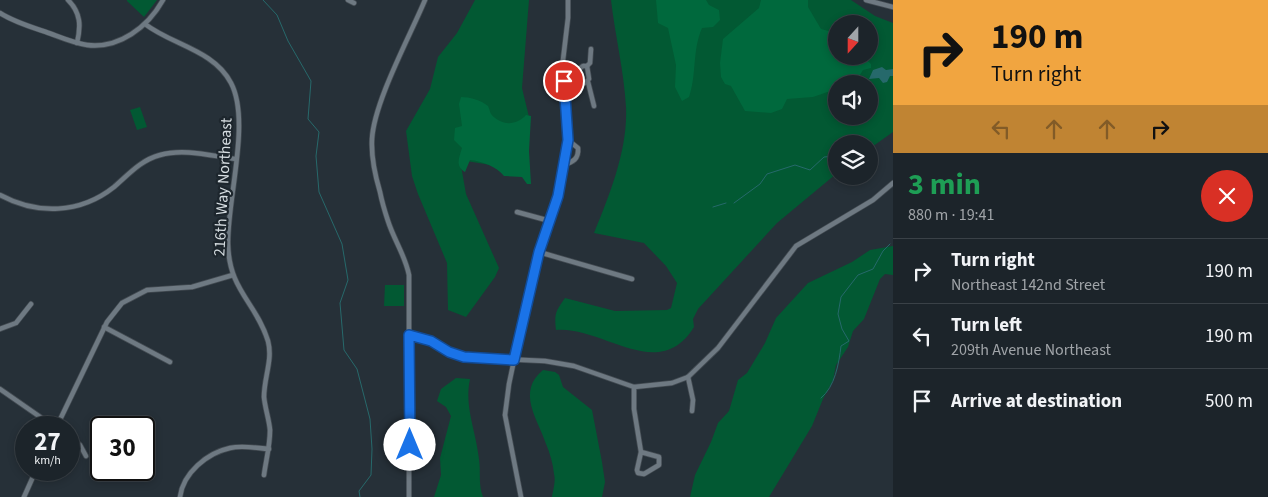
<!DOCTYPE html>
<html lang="en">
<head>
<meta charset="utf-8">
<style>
  body { margin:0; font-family:"Source Sans 3",sans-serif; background:#252c32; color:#f1f3f6; height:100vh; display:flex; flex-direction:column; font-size:19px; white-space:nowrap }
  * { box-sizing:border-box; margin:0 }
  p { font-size:16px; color:#a0a4a8 }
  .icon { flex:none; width:28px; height:28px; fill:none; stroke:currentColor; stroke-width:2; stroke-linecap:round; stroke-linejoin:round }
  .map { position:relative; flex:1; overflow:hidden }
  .sheet { display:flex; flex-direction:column; background:#1c242a; width:375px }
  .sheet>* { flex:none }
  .guide { background:#f1a540; color:#111; overflow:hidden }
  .needle { width:32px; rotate:201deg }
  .buttons { position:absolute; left:828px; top:15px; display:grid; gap:10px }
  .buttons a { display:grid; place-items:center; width:50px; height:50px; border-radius:50%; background:#1c242a; box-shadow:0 2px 8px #0003,0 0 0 1px #3a4147; font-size:25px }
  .speed { position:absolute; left:15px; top:416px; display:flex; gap:10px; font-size:25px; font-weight:700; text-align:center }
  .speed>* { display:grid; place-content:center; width:65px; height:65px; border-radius:50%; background:#1c242a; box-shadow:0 2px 8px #0003,0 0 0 1px #3a4147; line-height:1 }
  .speed small { font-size:12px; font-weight:400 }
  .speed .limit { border:2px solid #111; border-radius:8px; background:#fff; color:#111 }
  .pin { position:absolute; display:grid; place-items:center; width:42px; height:42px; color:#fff; margin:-21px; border:2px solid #fff; border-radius:50%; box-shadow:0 1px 5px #0007 }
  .me { position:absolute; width:55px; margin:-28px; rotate:0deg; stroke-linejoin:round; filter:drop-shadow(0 0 4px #0008) }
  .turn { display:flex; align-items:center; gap:18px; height:105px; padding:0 15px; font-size:22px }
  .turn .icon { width:65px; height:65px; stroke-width:2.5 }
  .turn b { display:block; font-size:35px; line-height:42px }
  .lanes { display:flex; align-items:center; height:48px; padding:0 15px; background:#0003; justify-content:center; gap:25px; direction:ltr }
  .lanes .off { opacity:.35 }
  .round { display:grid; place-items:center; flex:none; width:52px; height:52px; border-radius:26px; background:#252c32 }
  .head { display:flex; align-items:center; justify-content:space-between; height:85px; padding:0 15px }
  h1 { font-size:30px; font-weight:700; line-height:38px; color:#1e9e55 }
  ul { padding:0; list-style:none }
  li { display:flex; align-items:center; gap:15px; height:65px; padding:0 15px; border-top:1px solid #3a4147 }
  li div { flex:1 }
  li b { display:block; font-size:19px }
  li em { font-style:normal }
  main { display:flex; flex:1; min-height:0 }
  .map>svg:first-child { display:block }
  .green { fill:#025933; fill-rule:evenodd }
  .forest { fill:#00693d }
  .water { fill:#26696b }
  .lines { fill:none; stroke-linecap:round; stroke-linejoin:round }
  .stream { stroke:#26696b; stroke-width:1 }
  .minor-casing { stroke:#434b52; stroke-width:6 }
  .minor { stroke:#6e7982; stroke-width:4.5 }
  .route-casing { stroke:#114b97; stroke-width:12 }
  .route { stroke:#1a73e8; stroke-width:9 }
  .labels { text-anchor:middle; stroke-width:4.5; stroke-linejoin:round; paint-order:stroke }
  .street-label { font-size:16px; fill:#d7dee2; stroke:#1d262d }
</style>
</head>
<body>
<main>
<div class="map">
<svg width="893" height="497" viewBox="0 0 893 497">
  <rect width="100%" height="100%" fill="#263038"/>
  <g class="green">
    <path d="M157,0l-13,17 -17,-16v-1z"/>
    <path d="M475,0h54l-7,88 7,29 -32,49 -37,-6 6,34 33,74 -4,9 -29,40 -18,-7 -1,-47 -29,-69 -6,-18 -6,-45 24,-42 8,-32 19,-24z"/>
    <path d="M611,0h240l24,16 18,7v109l-24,17v-5h-33v30l-59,49 -79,86 -5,10 1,8c-35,57 -91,-1 -138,3 -2,-17 0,-19 9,-32l50,13 52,-1 4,-2 6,-25 -11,-17 -22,-23 -50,-10c16,-39 34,-84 32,-126 -2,-36 -11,-72 -15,-107zM836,24h33v32h-33zM836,84h33v32h-33z"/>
    <path d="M140,107l7,20 -10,3 -7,-20z"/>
    <path d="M893,246v29l-8,-1 -5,5 -16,40 -11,12 -5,16 -12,18 -3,15 -10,19 -11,27 -43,71h-79l5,-22 16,-33 7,-19 11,-12 9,-31 9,-7 18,-30 11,-25 32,-35 44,-21 18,-12z"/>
    <path d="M385,285h19v21h-20z"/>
    <path d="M543,370l12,2 4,3 4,12 29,23 10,52 3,20 -3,15h-50c1,-7 4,-16 2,-23 -1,-10 -4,-21 -8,-30 -8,-25 -30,-52 -3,-74z"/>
    <path d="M456,378l14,1c-6,27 6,52 9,80 2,14 -1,25 4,38h-49l7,-22 -1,-17 11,-42 -5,-9 -9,-6 4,-12z"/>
  </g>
  <g class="forest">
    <path d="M656,0h50l3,5 10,5 1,10 -7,7 -11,1c-10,23 -5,46 -13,69l-7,4 -7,-14 1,-22 -8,-37 -10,-5z"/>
    <path d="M761,0h47v7l13,22 15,4v23l28,1 7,7v4l-8,2 -5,8 -8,-4 -8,10h-6v5l-23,8 -26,2 -5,10 -11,4 -26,-2 -14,-25 -6,-2 -4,-7 -1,-14 3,-24 36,-31z"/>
    <path d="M461,97c8,0 20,3 27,9 1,2 2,6 3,8 10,12 25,12 35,1l5,1 -2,35 2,33h-4l-5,-7 -18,-1c-7,-9 -22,-15 -34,-16l-5,12c-10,-6 -6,-14 -3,-24l-8,-8 1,-12 7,-2 -3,-22z"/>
  </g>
  <path class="water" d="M882,67l4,3 7,-1v7h-3l-3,6 -4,1 -4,-5 -10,1 4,-9z"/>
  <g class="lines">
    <g class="stream">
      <path d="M263,0l14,15 11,26 23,40 -3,38 11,13 -3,24 3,36 23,52 6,36 -8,23 4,47 13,19 13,50 2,30 -1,26 -12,16 1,6"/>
      <path d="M734,203l26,-19 7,-10 28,-9 15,5 14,-13 12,-1"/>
      <path d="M713,207l13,-4"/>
      <path d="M821,398c14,-11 18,-35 20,-52l8,-5 -7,-12 -4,-15 3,-17 17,-22 15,-6 10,-18 7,-7"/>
    </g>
    <g class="minor-casing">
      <g id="minor">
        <path d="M68,0c13,13 13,26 9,43"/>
        <path d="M348,0l6,3"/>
        <path d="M866,0l27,7"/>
        <path d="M0,13c14,9 31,14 46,19 14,5 27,11 41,13 32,4 61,-18 76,-45"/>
        <path d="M145,24c27,21 69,26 86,59 20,38 -4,117 -3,161 1,47 28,58 40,97 5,19 -4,36 -4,56 1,11 5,22 6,33 0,16 -4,30 -6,45"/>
        <path d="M583,66h4l2,13 -4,4 -6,-4v-10z"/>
        <path d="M587,66l3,-3 1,-14"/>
        <path d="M563,69h16"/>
        <path d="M564,81l15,-2"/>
        <path d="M588,82l6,24"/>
        <path d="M563,165c10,-3 16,-6 15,-17l-10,-8"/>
        <path d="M0,195c37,20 80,19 114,-8 15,-13 27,-27 46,-32 24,-7 52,1 76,4"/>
        <path d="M517,212l33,9"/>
        <path d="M539,252l93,27"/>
        <path d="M104,327l66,35"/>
        <path d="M0,329l16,-6 15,-19"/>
        <path d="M409,335l22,6 18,11 16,5 80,4 29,5 60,21 38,-4 16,-6 30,-29 78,-102 77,-46 20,-17"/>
        <path d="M688,377l5,23 -1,11"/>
        <path d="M634,387v22l7,43 -4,18 1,3 6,1 15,-9v-8l-18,-5"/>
        <path d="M0,389l56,39"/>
        <path d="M56,428l51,-106 15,-19 25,-13 45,-3 41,-12"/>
        <path d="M69,437l11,8 6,11"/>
        <path d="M24,497l12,-27"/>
        <path d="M180,497c3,-24 27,-44 50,-49 13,-3 26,0 39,1"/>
        <path d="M409,497v-222c-4,-20 -15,-35 -21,-54 -3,-9 -6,-19 -8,-29 -5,-17 -9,-35 -8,-53 2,-37 38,-103 53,-139"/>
        <path d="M521,497l-16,-82 4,-31 15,-71 15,-61 19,-56 10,-56 -5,-80 5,-42v-18"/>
      </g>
    </g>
    <use href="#minor" class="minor"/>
  </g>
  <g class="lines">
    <g class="route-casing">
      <path id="route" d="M410,445l-1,-110 22,6 18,11 15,5 50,3 25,-108 19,-56 10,-56 -4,-59"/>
    </g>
    <use href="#route" class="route"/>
  </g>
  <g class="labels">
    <g class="street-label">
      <text transform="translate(222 187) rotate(-87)" y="6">216th Way Northeast</text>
    </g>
  </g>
</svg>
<div class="buttons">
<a><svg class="needle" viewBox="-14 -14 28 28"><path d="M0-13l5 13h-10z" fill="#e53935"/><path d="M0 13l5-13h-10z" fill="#a0a4a8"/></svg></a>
<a><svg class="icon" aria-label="sound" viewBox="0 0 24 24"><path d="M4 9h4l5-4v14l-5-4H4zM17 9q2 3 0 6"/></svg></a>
<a><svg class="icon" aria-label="layers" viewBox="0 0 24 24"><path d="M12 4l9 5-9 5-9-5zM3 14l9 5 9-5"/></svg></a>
</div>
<div class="speed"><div>27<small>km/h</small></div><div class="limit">30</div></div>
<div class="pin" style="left:564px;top:81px;background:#d93025"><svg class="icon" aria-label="arrive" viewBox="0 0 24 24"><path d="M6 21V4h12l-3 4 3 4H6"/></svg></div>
<svg class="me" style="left:410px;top:445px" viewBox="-20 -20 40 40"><circle r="19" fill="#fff"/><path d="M0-13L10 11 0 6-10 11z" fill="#1a73e8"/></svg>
</div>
<section class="sheet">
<div class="guide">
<div class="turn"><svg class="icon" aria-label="right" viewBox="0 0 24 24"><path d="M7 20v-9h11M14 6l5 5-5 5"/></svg><div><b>190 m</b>Turn right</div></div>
<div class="lanes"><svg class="icon off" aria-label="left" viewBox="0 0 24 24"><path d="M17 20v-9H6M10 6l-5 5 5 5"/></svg><svg class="icon off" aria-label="ahead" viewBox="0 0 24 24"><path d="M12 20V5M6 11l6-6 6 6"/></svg><svg class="icon off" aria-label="ahead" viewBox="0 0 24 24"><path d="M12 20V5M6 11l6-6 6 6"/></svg><svg class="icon" aria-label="right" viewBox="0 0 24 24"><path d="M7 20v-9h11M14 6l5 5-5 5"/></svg></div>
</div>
<div class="head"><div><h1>3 min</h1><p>880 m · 19:41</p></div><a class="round" style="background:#d93025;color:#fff"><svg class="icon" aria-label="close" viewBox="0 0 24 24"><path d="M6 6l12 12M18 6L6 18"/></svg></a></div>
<ul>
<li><svg class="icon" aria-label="right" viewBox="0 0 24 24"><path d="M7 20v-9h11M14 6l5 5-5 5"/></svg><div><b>Turn right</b><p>Northeast 142nd Street</p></div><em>190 m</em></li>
<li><svg class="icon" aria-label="left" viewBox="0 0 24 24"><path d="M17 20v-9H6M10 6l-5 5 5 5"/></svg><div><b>Turn left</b><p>209th Avenue Northeast</p></div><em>190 m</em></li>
<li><svg class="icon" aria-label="arrive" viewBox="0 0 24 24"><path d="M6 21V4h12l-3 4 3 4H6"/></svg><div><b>Arrive at destination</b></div><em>500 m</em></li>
</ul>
</section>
</main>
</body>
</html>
